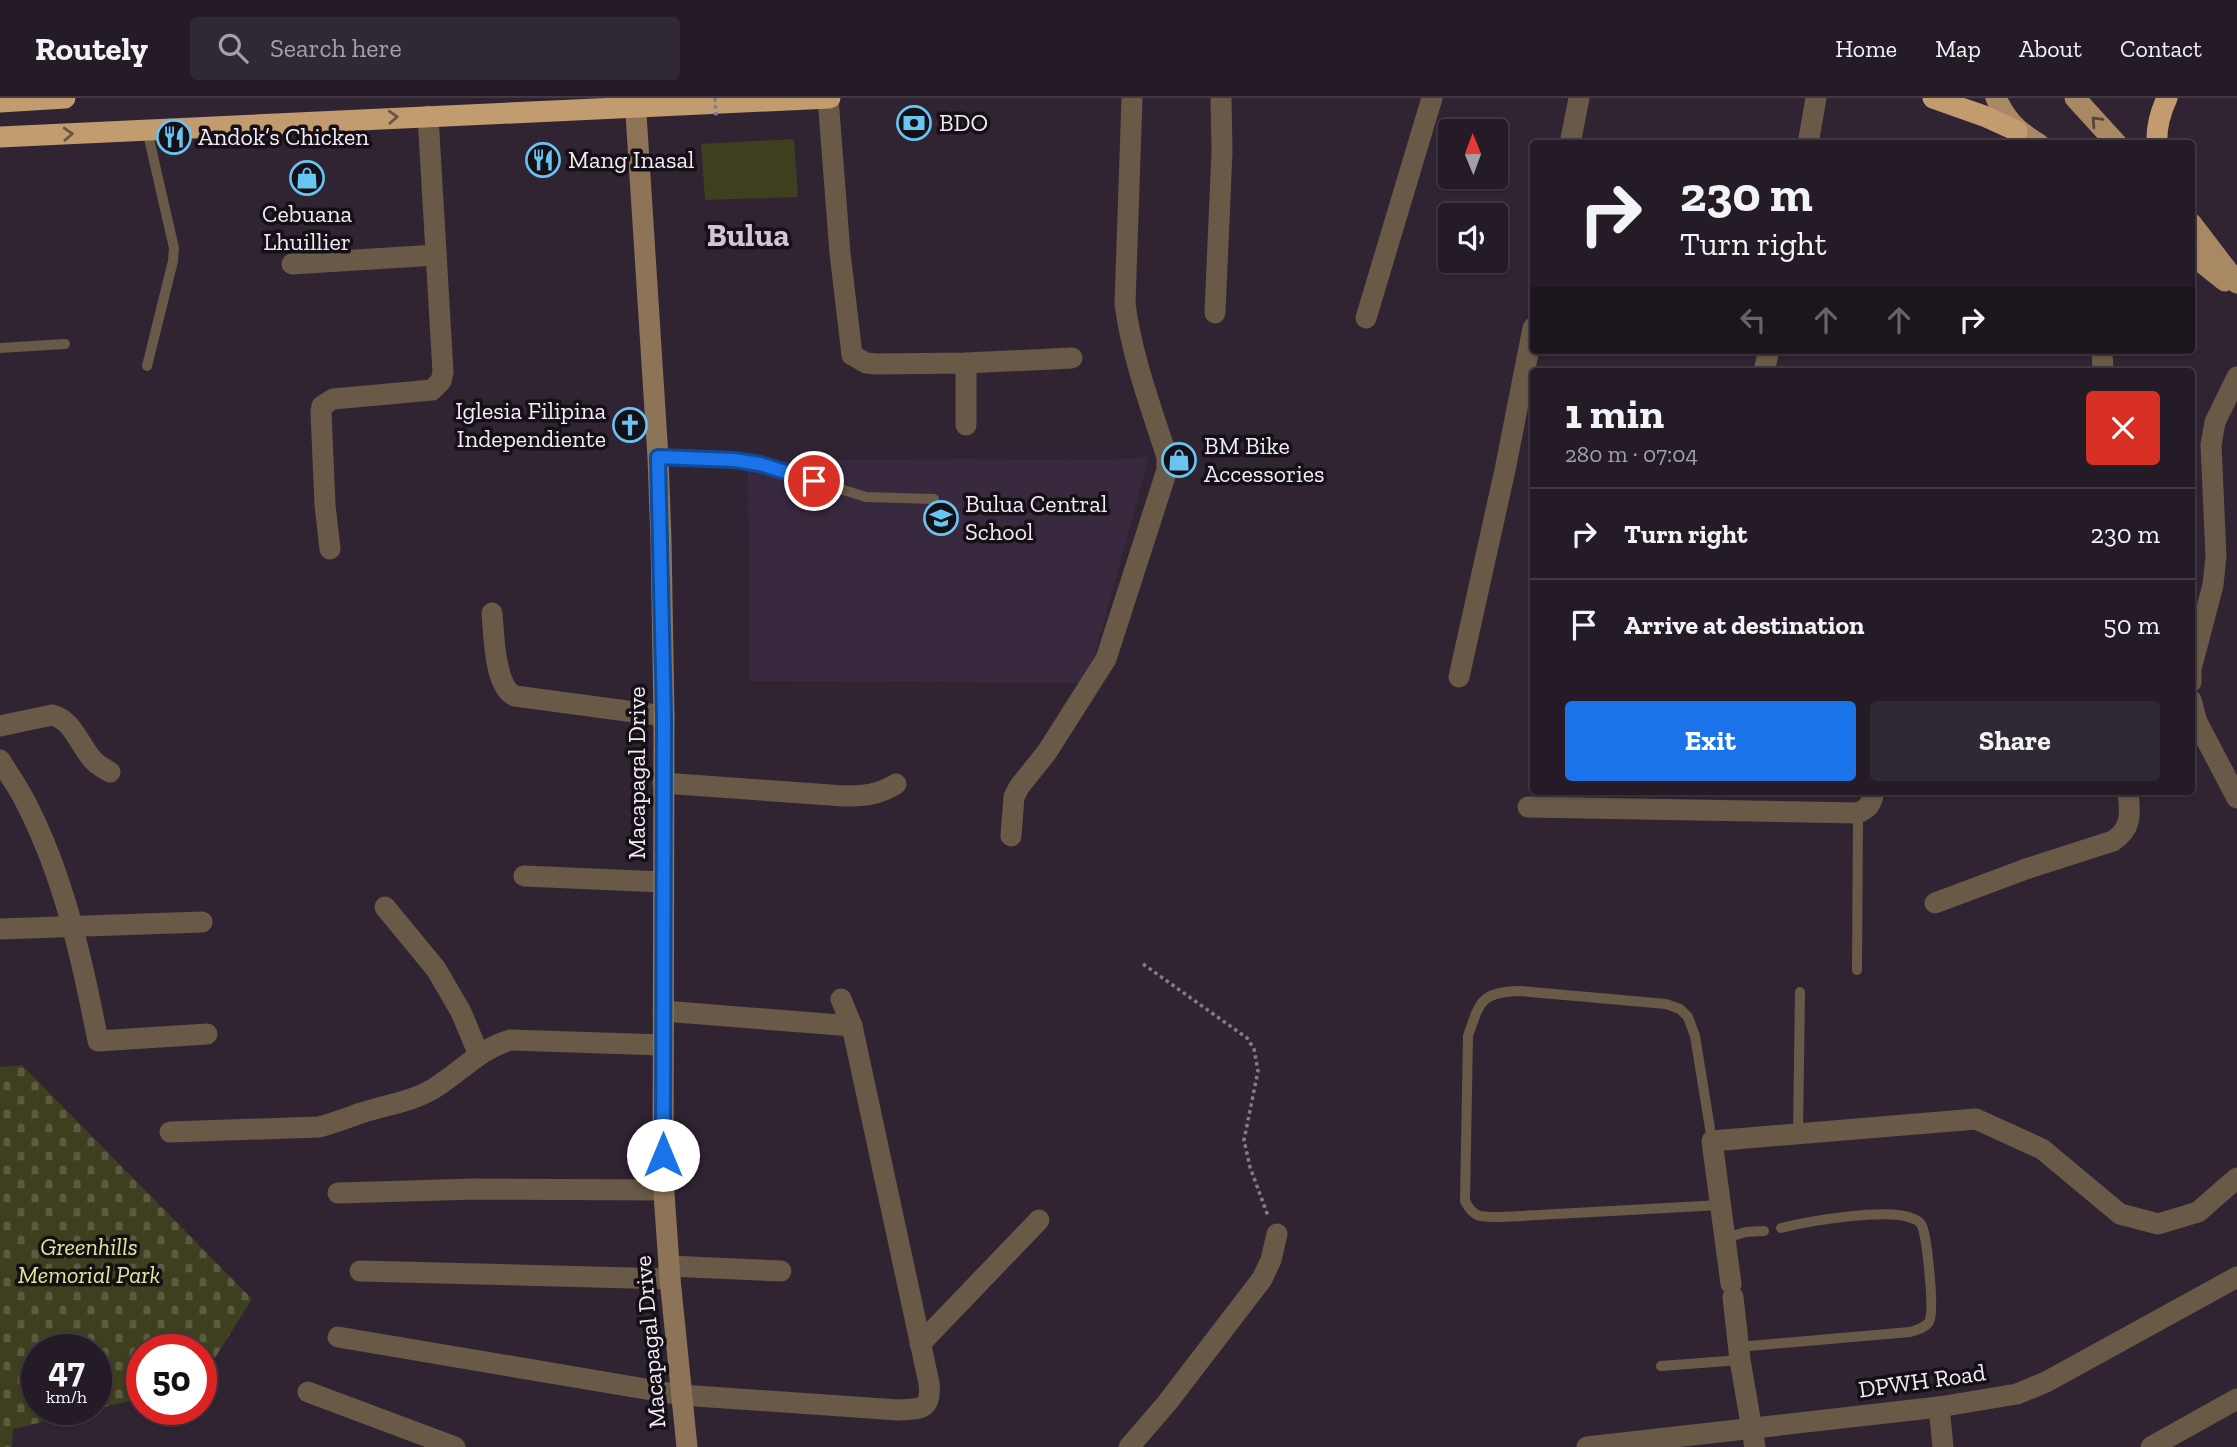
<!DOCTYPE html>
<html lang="en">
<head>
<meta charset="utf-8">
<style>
  body { margin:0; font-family:"Zilla Slab",serif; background:#302832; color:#f1f3f6; height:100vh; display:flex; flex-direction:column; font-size:26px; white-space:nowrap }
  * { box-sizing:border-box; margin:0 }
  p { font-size:23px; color:#a3a1a7 }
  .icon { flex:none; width:38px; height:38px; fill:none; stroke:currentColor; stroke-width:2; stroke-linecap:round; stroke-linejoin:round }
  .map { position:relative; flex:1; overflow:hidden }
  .sheet { position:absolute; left:1530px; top:270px; width:665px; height:427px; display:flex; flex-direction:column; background:#241b26; border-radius:7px; box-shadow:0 2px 5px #0004,0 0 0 2px #413943 }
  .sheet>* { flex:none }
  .top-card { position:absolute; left:1530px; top:42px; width:665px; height:214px; border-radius:7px; box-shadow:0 2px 5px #0004,0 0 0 2px #413943; background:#241b26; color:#f1f3f6; overflow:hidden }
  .needle { width:46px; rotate:359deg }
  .buttons { position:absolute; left:1438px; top:21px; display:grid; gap:14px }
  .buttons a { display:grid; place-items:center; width:70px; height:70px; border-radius:7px; background:#241b26; box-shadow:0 2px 5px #0004,0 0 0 2px #413943; font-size:35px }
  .speed { position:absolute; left:21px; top:1236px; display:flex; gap:14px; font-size:35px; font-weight:700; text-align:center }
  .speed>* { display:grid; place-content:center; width:91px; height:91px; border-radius:50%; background:#241b26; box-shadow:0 2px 5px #0004,0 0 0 2px #413943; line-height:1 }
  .speed small { font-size:18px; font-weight:400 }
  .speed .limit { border:10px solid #d22; background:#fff; color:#111 }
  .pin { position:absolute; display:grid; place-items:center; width:60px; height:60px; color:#fff; margin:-30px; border:4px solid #fff; border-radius:50%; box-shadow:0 2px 7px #0007 }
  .me { position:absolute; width:77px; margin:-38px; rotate:0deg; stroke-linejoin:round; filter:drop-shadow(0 0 5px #0008) }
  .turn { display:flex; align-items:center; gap:24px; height:147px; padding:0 35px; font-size:32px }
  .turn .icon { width:91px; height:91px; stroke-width:2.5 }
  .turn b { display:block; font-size:49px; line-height:60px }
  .lanes { display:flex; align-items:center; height:66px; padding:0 35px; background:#0003; justify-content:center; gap:35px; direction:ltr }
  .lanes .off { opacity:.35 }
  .round { display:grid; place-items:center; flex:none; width:74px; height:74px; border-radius:7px; background:#302832 }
  .head { display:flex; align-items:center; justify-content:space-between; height:119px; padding:0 35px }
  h1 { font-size:42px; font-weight:800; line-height:52px }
  .action { display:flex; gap:14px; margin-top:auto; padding:14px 35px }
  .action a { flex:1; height:80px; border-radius:7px; background:#1a73e8; color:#fff; font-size:28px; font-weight:800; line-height:80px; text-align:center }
  .action a+a { background:#302832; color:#f1f3f6 }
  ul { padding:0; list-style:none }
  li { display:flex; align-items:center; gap:21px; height:91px; padding:0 35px; border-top:2px solid #413943 }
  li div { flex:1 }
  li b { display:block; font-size:26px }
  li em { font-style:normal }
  header { display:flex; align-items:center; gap:42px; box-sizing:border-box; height:98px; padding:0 35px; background:#241b26; border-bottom:2px solid #413943 }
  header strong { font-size:33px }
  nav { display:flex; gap:38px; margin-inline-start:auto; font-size:24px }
  .search { width:490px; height:63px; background:#302832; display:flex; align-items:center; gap:18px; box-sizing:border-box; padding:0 24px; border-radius:7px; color:#a3a1a7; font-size:26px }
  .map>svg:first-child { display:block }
  .built { fill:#39293e }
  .green { fill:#3d3f1e }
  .cemetery { fill:url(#cemetery-stones); fill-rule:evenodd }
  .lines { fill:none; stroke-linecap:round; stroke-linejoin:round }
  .path { stroke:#857b88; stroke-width:3.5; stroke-dasharray:3.5 3.5; stroke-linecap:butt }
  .lane { stroke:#695947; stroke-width:10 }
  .street { stroke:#695947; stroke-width:21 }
  .secondary { stroke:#8d7457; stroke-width:21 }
  .primary { stroke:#a98963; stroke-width:21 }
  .highway { stroke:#c29b6e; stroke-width:21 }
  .path-bridge { stroke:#857b88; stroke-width:3.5; stroke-dasharray:3.5 3.5; stroke-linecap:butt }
  .oneway { stroke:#6c5542 }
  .oneway2 { stroke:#584639 }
  .route-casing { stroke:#114b97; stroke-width:18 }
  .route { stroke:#1a73e8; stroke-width:12 }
  .labels { text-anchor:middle; stroke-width:7; stroke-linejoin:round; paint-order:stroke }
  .poi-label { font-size:24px; fill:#f3ebf5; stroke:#150f16; text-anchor:start }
  .street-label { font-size:24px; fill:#f3ebf5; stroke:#150f16 }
  .park-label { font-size:24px; font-style:italic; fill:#e2e893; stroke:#150f16 }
  .district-label { font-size:32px; font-weight:bold; fill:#d2c3d6; stroke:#150f16 }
</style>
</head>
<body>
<header>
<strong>Routely</strong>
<div class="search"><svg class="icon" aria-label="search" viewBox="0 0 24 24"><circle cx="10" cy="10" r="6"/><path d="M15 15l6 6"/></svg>Search here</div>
<nav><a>Home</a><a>Map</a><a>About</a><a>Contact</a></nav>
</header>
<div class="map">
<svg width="2237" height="1349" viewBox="0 0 2237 1349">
  <defs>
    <pattern id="cemetery-stones" width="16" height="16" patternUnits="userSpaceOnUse" patternTransform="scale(1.75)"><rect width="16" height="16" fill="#3d3f1e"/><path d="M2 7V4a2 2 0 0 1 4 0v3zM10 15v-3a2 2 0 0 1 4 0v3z" fill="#5a5b3f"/></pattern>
  </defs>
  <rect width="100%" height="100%" fill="#302433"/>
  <path class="built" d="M1149,359l-62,226 -337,-2 -2,-220 212,-2 149,1z"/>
  <path class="green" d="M794,41l4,58 -93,3 -4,-56z"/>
  <path class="cemetery" d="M22,967l230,234 -51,81v-31h-59v49l-129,31 -1,18h-12v-380zM37,1251h59v60h-59z"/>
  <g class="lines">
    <path class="path" d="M1143,866l104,74 7,11 4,22 -14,69 6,27 18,49"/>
    <g class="lane">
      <path d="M147,32l27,118 -1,13 -26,105"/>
      <path d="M0,250l65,-4"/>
      <path d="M658,359l76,2 26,5 106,33 68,2"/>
      <path d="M1857,872l1,-157"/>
      <path d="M1798,1036l2,-142"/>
      <path d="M1712,1043l-17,-105 -7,-19 -8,-8 -14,-5 -146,-13c-39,1 -40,10 -52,45l-3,165c9,18 17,16 36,16l220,-12"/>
      <path d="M1725,1140l21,-6 18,-1"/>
      <path d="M1738,1249l172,-15c7,-2 15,-4 19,-10 6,-10 -2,-84 -7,-96 -1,-3 -5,-6 -8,-7 -24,-12 -105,2 -133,9"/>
      <path d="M1661,1268l79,-6"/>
    </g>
    <g class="street">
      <path d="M828,0l12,155 12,102 14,8 11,1 89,-1 106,-5"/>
      <path d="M1570,46l9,-46"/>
      <path d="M1808,46l8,-46"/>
      <path d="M292,166l144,-9"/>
      <path d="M1215,215l7,-162 -1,-53"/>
      <path d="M1366,220l66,-220"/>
      <path d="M2102,252l1,21"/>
      <path d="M966,265v62"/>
      <path d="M1764,273l5,-21"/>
      <path d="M330,451l-5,-44 -4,-93 1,-6 11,-7 99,-9 9,-9 2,-9 -15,-256"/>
      <path d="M492,515c2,21 2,74 23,83l149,20"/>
      <path d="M1459,579l46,-207 28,-142"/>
      <path d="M2191,584v-13l22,-84 3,-29 -5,-111 4,-23 22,-45"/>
      <path d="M2191,602l6,22 40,76"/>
      <path d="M0,628l52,-11c22,5 28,33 43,47 4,4 10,7 15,10"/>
      <path d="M0,662c8,13 18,27 25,41 39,75 57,158 73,240l109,-7"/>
      <path d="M663,685l181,13c20,0 34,-1 52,-12"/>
      <path d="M1528,709l330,6c11,-5 14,-10 16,-22"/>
      <path d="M1011,738l3,-39 5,-10 28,-35 59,-93 61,-189v-13c-16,-50 -35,-100 -42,-153l7,-206"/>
      <path d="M524,778l139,6"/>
      <path d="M1935,805l91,-34 87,-28c20,-13 17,-29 15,-50"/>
      <path d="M385,809l51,62 25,43 18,43"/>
      <path d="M0,831l202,-7"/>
      <path d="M663,913l189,15"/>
      <path d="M170,1034l149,-5c15,-4 28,-9 42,-14 24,-8 50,-11 72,-24 27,-16 47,-41 78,-49l152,5"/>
      <path d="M338,1095l138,-4 188,1"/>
      <path d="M669,1168l112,5"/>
      <path d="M360,1173l310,8"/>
      <path d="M1731,1186l-19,-143 264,-22 66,30 78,65 38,10 40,-12 39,-34"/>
      <path d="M1733,1199l7,63 15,87"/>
      <path d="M338,1239l343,58 217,15c23,-1 34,0 31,-27l-77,-357 -11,-27"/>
      <path d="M920,1246l119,-124"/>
      <path d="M308,1294l147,55"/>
      <path d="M1939,1309l4,40"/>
      <path d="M1129,1349l38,-44 95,-124 9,-19 6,-26"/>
      <path d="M1587,1349l352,-40 78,-13 29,-12 191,-105"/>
      <path d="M2151,1349l86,-48"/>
    </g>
    <path class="secondary" d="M635,0l23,359 3,83 3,176 -1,463 7,100 17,168"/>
    <g class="primary">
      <path d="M1996,0c11,23 21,33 43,46"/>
      <path d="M2075,0l42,46"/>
      <path d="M2191,125l46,60"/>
      <path d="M2191,156l34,27"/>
    </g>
    <g class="highway">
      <path d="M1933,0l51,18 33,15"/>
      <path d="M0,4l65,-4"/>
      <path d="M0,39l830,-39"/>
      <path d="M2157,46c-1,-17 3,-31 10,-46"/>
    </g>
    <path class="path-bridge" d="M715,0l1,19"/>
  </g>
  <defs><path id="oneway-chevron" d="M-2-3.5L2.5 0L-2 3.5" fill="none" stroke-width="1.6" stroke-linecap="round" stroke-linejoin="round" transform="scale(1.75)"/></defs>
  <g class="oneway">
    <use href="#oneway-chevron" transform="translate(393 19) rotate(-3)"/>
    <use href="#oneway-chevron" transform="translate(68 36) rotate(-3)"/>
  </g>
  <use class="oneway2" href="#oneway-chevron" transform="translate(2096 23) rotate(-133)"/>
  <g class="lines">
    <g class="route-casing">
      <path id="route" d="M663,1057l1,-439 -6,-259 76,3 26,4 54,17"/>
    </g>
    <use href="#route" class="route"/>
  </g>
  <defs>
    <g id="bank-ring" transform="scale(1.75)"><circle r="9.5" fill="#150f16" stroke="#68c4f0" stroke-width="1.5"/><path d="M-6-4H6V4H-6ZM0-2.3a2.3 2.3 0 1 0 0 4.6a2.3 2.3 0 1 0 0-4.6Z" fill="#68c4f0"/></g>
    <g id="restaurant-ring" transform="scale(1.75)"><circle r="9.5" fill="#150f16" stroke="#68c4f0" stroke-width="1.5"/><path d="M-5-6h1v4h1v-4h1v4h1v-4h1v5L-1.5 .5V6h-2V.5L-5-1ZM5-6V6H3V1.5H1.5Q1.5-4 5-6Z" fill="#68c4f0"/></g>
    <g id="shop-ring" transform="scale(1.75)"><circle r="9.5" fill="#150f16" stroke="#68c4f0" stroke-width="1.5"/><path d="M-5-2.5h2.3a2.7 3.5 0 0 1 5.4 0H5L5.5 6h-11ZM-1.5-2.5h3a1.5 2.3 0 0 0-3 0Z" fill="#68c4f0"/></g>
    <g id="church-ring" transform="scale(1.75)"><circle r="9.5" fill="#150f16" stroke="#68c4f0" stroke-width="1.5"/><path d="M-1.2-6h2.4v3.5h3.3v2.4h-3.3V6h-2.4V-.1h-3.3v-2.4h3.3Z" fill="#68c4f0"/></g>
    <g id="school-ring" transform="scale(1.75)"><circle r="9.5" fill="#150f16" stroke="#68c4f0" stroke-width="1.5"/><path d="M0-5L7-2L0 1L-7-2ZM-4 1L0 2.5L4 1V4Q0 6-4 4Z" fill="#68c4f0"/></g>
  </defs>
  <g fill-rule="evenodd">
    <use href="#bank-ring" x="914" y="25"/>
    <use href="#restaurant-ring" x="174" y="39"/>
    <use href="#restaurant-ring" x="543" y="62"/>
    <use href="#shop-ring" x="307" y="80"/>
    <use href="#church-ring" x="630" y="327"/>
    <use href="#shop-ring" x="1179" y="362"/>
    <use href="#school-ring" x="941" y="420"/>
  </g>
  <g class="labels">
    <g class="poi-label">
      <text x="939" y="33">BDO</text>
      <text x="198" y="47">Andok’s Chicken</text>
      <text x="568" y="70">Mang Inasal</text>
      <text x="307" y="124" text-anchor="middle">Cebuana<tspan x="307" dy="28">Lhuillier</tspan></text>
      <text x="606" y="321" text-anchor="end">Iglesia Filipina<tspan x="606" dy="28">Independiente</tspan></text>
      <text x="1204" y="356">BM Bike<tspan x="1204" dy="28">Accessories</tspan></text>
      <text x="965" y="414">Bulua Central<tspan x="965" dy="28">School</tspan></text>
    </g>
    <g class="street-label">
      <text transform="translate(637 675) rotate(-90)" y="8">Macapagal Drive</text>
      <text transform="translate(650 1244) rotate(-95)" y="8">Macapagal Drive</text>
      <text transform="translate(1922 1283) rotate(-8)" y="8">DPWH Road</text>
    </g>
    <g class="park-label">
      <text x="89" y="1157">Greenhills<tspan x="89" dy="28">Memorial Park</tspan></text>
    </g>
    <g class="district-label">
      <text x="748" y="148">Bulua</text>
    </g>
  </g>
</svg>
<div class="buttons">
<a><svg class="needle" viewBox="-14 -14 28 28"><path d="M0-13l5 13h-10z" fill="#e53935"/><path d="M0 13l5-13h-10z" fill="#a3a1a7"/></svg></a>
<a><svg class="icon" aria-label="sound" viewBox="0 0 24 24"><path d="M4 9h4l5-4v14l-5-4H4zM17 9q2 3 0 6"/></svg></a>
</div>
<div class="speed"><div>47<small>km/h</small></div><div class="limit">50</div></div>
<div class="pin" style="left:814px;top:383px;background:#d93025"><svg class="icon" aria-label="arrive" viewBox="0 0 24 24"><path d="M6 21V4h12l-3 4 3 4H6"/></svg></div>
<svg class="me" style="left:663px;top:1057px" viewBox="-20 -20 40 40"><circle r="19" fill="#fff"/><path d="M0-13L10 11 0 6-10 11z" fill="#1a73e8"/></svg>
<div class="top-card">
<div class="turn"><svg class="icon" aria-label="right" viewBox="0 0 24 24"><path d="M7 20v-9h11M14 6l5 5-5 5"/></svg><div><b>230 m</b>Turn right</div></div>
<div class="lanes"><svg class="icon off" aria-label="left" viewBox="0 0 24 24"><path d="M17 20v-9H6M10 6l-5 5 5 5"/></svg><svg class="icon off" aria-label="ahead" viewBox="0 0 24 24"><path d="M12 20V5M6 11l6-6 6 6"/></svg><svg class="icon off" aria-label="ahead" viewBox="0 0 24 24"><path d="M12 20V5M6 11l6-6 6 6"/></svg><svg class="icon" aria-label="right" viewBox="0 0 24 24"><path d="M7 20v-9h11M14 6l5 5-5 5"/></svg></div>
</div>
<section class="sheet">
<div class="head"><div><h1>1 min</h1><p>280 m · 07:04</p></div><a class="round" style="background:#d93025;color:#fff"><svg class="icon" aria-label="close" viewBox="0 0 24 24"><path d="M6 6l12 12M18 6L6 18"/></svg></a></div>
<ul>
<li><svg class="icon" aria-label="right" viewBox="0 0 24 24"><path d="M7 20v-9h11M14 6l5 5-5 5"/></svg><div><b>Turn right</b></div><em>230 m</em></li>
<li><svg class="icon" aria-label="arrive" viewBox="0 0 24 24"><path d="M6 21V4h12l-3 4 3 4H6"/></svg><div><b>Arrive at destination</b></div><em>50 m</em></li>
</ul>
<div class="action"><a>Exit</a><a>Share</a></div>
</section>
</div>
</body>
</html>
